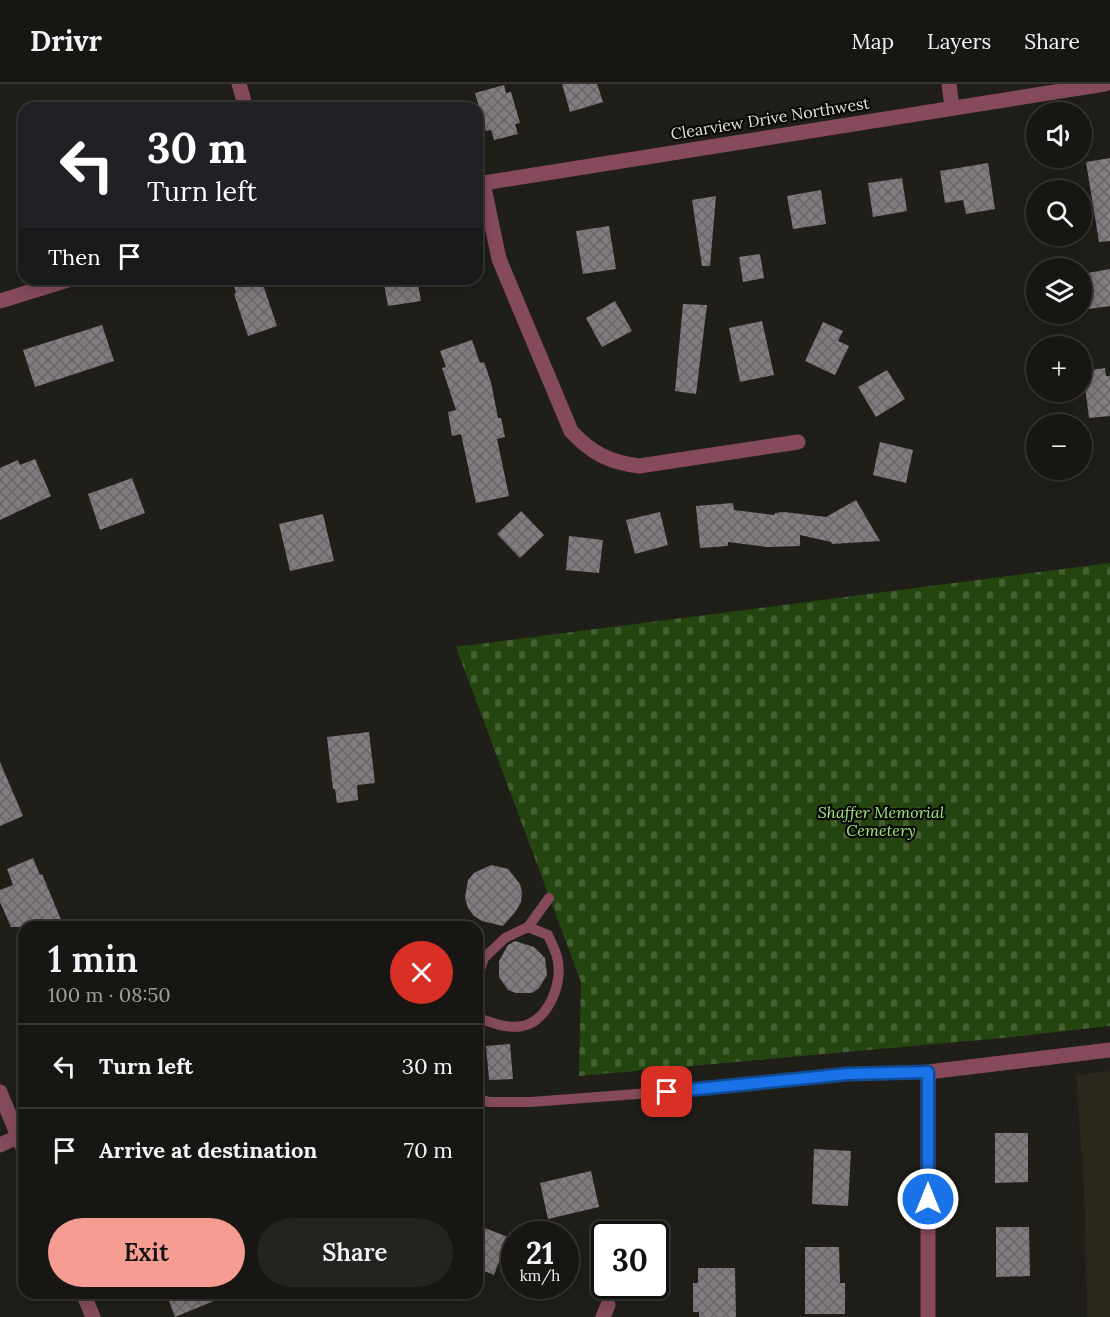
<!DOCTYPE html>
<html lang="en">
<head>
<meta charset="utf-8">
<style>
  body { margin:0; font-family:Lora,serif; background:#252320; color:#f1f3f6; height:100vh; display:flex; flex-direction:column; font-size:22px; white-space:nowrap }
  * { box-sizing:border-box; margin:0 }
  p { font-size:20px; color:#9f9f9f }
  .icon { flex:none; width:33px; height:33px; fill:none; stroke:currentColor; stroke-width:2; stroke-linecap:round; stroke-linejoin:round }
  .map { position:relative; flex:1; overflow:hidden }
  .drawer { position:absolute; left:18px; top:837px; width:465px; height:378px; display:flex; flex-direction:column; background:#181612; border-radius:18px; box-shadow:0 3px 15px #0003,0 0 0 2px #363532 }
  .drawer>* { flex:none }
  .top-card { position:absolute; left:18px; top:18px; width:465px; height:183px; border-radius:18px; box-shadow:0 3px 15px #0003,0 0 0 2px #363532; background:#202124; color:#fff; overflow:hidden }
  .controls { position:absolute; left:1026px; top:18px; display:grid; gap:12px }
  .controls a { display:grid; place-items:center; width:66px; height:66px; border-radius:50%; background:#181612; box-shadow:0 3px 15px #0003,0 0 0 2px #363532; font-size:30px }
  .speed { position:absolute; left:501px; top:1137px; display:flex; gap:12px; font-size:30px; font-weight:700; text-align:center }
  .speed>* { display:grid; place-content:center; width:78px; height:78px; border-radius:50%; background:#181612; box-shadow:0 3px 15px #0003,0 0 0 2px #363532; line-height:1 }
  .speed small { font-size:15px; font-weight:400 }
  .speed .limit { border:3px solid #111; border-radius:9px; background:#fff; color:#111 }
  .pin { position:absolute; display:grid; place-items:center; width:51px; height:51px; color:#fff; margin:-26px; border-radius:12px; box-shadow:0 3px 9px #0006 }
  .me { position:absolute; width:66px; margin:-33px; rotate:0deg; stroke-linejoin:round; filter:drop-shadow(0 0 4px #0008) }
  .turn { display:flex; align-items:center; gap:21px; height:126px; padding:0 30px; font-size:27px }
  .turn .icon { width:78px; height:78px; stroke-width:2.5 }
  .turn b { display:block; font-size:42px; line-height:51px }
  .then { display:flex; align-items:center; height:57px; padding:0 30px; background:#0003; gap:12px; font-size:22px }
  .round { display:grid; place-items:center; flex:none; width:63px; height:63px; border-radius:32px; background:#252320 }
  .summary { display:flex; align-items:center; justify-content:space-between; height:102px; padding:0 30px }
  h1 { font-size:36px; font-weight:600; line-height:45px }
  .cta { display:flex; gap:12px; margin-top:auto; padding:12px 30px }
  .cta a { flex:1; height:69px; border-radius:36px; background:#f59c93; color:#111; font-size:24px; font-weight:600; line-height:69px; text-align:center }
  .cta a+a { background:#252320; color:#f1f3f6 }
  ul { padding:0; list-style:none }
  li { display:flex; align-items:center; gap:18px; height:84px; padding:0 30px; border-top:2px solid #363532 }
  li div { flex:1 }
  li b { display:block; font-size:22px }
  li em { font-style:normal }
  header { display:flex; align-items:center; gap:36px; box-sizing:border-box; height:84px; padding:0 30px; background:#181612; border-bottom:2px solid #363532 }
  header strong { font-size:28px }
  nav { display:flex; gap:33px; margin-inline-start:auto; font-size:21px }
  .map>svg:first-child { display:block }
  .built { fill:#2c271c }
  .cemetery { fill:url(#cemetery-stones) }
  .building { fill:url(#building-cross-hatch) }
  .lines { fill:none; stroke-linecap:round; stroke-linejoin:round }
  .service { stroke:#854b5c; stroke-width:10 }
  .minor { stroke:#854b5c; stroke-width:15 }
  .tertiary { stroke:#854b5c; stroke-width:15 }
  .route-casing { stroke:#114b97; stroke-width:15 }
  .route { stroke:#1a73e8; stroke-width:10 }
  .labels { text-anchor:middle; stroke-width:4.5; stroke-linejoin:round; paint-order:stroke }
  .street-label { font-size:16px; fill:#e1e0dc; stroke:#090806 }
  .park-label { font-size:16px; font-style:italic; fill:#a3e680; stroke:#090806 }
</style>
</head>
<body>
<header>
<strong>Drivr</strong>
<nav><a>Map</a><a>Layers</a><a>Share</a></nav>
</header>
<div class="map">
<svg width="1110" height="1233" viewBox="0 0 1110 1233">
  <defs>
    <pattern id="cemetery-stones" width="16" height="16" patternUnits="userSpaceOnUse" patternTransform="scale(1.5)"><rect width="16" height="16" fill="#254510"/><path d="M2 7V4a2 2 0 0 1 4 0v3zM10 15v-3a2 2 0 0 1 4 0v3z" fill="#446032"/></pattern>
    <pattern id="building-cross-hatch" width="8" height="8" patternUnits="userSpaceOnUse" patternTransform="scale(1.5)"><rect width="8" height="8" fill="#827b80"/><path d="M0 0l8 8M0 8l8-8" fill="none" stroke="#696567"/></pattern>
  </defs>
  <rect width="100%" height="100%" fill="#201e18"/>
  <path class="built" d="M1110,987v246h-23l-3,-128 -8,-114z"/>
  <path class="cemetery" d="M1110,479v463l-107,12 -424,38 2,-94 -125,-335z"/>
  <g class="building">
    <path d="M562,0h35l6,18 -33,10z"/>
    <path d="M504,1l2,8 5,-1 9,31 -5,1 3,10 -24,6 -3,-10 -5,1 -11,-38z"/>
    <path d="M1110,74v83l-11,1 -13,-80z"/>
    <path d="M988,79l7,46 -29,5 -3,-14 -18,3 -5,-32z"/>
    <path d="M902,94l5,33 -34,6 -5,-34z"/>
    <path d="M821,106l5,34 -33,5 -6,-33z"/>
    <path d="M716,112l-6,70h-8l-10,-66z"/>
    <path d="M609,142l7,43 -33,5 -7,-43z"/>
    <path d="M760,170l4,24 -21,4 -4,-25z"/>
    <path d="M1110,185v37l-28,4v-36z"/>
    <path d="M255,195h6l16,47 -29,10 -14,-42 2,-1 -2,-7z"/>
    <path d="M383,195h34l4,22 -33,5z"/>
    <path d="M615,217l17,30 -30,16 -16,-29z"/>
    <path d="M683,220l24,1 -11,89 -21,-3z"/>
    <path d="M762,237l12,54 -34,7 -11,-54z"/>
    <path d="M823,238l20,9 -5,10 11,5 -14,29 -30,-14z"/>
    <path d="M102,241l12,36 -79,26 -12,-37z"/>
    <path d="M472,256l8,23 4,-1 7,20 7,36h3l4,19 -8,2 12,57 -33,7 -15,-69 -9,2 -4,-24 8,-2 -14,-42 4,-1 -6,-16z"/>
    <path d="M1105,284l1,8h4v40l-21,2 -6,-47z"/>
    <path d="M887,286l18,29 -29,18 -18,-30z"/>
    <path d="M880,358l33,8 -7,33 -33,-8z"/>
    <path d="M35,375l16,37 -51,24v-52l18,-8 2,5z"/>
    <path d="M132,394l13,35 -45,17 -12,-36z"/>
    <path d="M856,416l24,41 -48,3 -1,-2 -31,-7v11l-33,1 -39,-5v4l-28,2 -4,-42 37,-3 1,7 40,5 1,-2 9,-1 42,5z"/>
    <path d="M521,427l23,24 -24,23 -23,-24z"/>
    <path d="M660,428l8,33 -33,9 -9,-34z"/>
    <path d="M323,430l11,47 -44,10 -11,-47z"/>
    <path d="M569,452l34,4 -4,33 -33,-3z"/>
    <path d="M369,648l6,51 -18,2 1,15 -21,3 -2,-14h-2l-6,-52z"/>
    <path d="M0,678l23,54 -23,10z"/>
    <path d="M33,774l7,17 2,-1 22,53h-53l-11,-25v-12l13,-5 -6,-16z"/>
    <path d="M491,781l17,4 12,15 2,9 -1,9 -5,9 -13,15 -21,-5 -8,-5 -6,-8 -3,-10 3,-18 6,-7z"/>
    <path d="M515,857l19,6 11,11 2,17 -8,13 -7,5h-16l-8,-3 -9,-13v-16l9,-16z"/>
    <path d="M510,960l3,35 -24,1 -3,-34z"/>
    <path d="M995,1049h33v49l-33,1z"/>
    <path d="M814,1065l37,2 -3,55 -36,-2z"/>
    <path d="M591,1087l8,36 -51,12 -8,-36z"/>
    <path d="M477,1141l31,12 -14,38 -17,-7z"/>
    <path d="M996,1143h33l1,49 -34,1z"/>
    <path d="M805,1163h34l1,36h5v31h-40z"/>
    <path d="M698,1184h37l1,49h-37v-5h-6v-29h5z"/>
    <path d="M166,1209h65v1l-56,23z"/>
  </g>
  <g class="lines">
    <g class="service">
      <path d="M477,895l7,-21 21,-20 23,-11 21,-29"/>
      <path d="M477,933c14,6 30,12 46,9 26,-6 41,-45 34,-69 -2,-8 -6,-15 -9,-22l-20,-8"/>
      <path d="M477,1014l12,4h42l159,-12 158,-16 80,-2"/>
    </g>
    <g class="minor">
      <path d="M239,0l7,24"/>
      <path d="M949,0l3,23"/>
      <path d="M483,99l16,76 72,172c20,22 38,31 68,35l159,-24"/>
      <path d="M0,1008l24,59"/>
      <path d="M0,1061l18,-8"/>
      <path d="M83,1209l10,24"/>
      <path d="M603,1233l5,-12"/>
      <path d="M928,1233v-245l182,-22"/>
    </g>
    <g class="tertiary">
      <path d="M477,100l628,-100"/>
      <path d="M0,217l71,-22"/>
    </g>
  </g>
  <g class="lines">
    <g class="route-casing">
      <path id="route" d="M667,1008l181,-18 80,-2v127"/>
    </g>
    <use href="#route" class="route"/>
  </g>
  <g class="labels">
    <g class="street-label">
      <text transform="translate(770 34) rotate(-9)" y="6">Clearview Drive Northwest</text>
    </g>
    <g class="park-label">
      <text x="881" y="734">Shaffer Memorial<tspan x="881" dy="18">Cemetery</tspan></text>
    </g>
  </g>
</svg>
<div class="controls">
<a><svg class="icon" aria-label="sound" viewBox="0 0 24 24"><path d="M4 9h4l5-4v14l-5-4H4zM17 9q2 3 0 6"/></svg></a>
<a><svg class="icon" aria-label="search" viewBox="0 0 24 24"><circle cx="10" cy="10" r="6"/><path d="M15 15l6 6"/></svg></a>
<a><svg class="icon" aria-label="layers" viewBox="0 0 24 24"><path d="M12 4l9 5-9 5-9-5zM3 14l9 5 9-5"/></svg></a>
<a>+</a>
<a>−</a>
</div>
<div class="speed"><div>21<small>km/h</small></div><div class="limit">30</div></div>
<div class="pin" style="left:667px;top:1008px;background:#d93025"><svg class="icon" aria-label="arrive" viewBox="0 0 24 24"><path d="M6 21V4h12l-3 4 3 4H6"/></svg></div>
<svg class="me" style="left:928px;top:1115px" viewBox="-20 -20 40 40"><circle r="17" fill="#1a73e8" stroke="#fff" stroke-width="3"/><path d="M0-11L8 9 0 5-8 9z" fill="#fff"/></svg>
<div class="top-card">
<div class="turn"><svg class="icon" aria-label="left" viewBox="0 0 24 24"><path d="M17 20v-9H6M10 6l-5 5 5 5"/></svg><div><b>30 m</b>Turn left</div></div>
<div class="then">Then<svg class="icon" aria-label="arrive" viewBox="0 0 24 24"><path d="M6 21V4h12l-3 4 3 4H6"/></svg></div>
</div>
<section class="drawer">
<div class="summary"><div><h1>1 min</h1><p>100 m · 08:50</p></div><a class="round" style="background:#d93025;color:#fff"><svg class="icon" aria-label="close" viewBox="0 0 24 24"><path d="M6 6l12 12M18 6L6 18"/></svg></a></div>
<ul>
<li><svg class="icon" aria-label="left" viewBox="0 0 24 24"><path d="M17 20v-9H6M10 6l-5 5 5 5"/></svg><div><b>Turn left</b></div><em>30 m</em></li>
<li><svg class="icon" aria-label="arrive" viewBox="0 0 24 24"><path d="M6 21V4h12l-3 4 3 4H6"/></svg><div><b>Arrive at destination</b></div><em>70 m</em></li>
</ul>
<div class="cta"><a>Exit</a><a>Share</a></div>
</section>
</div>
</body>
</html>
